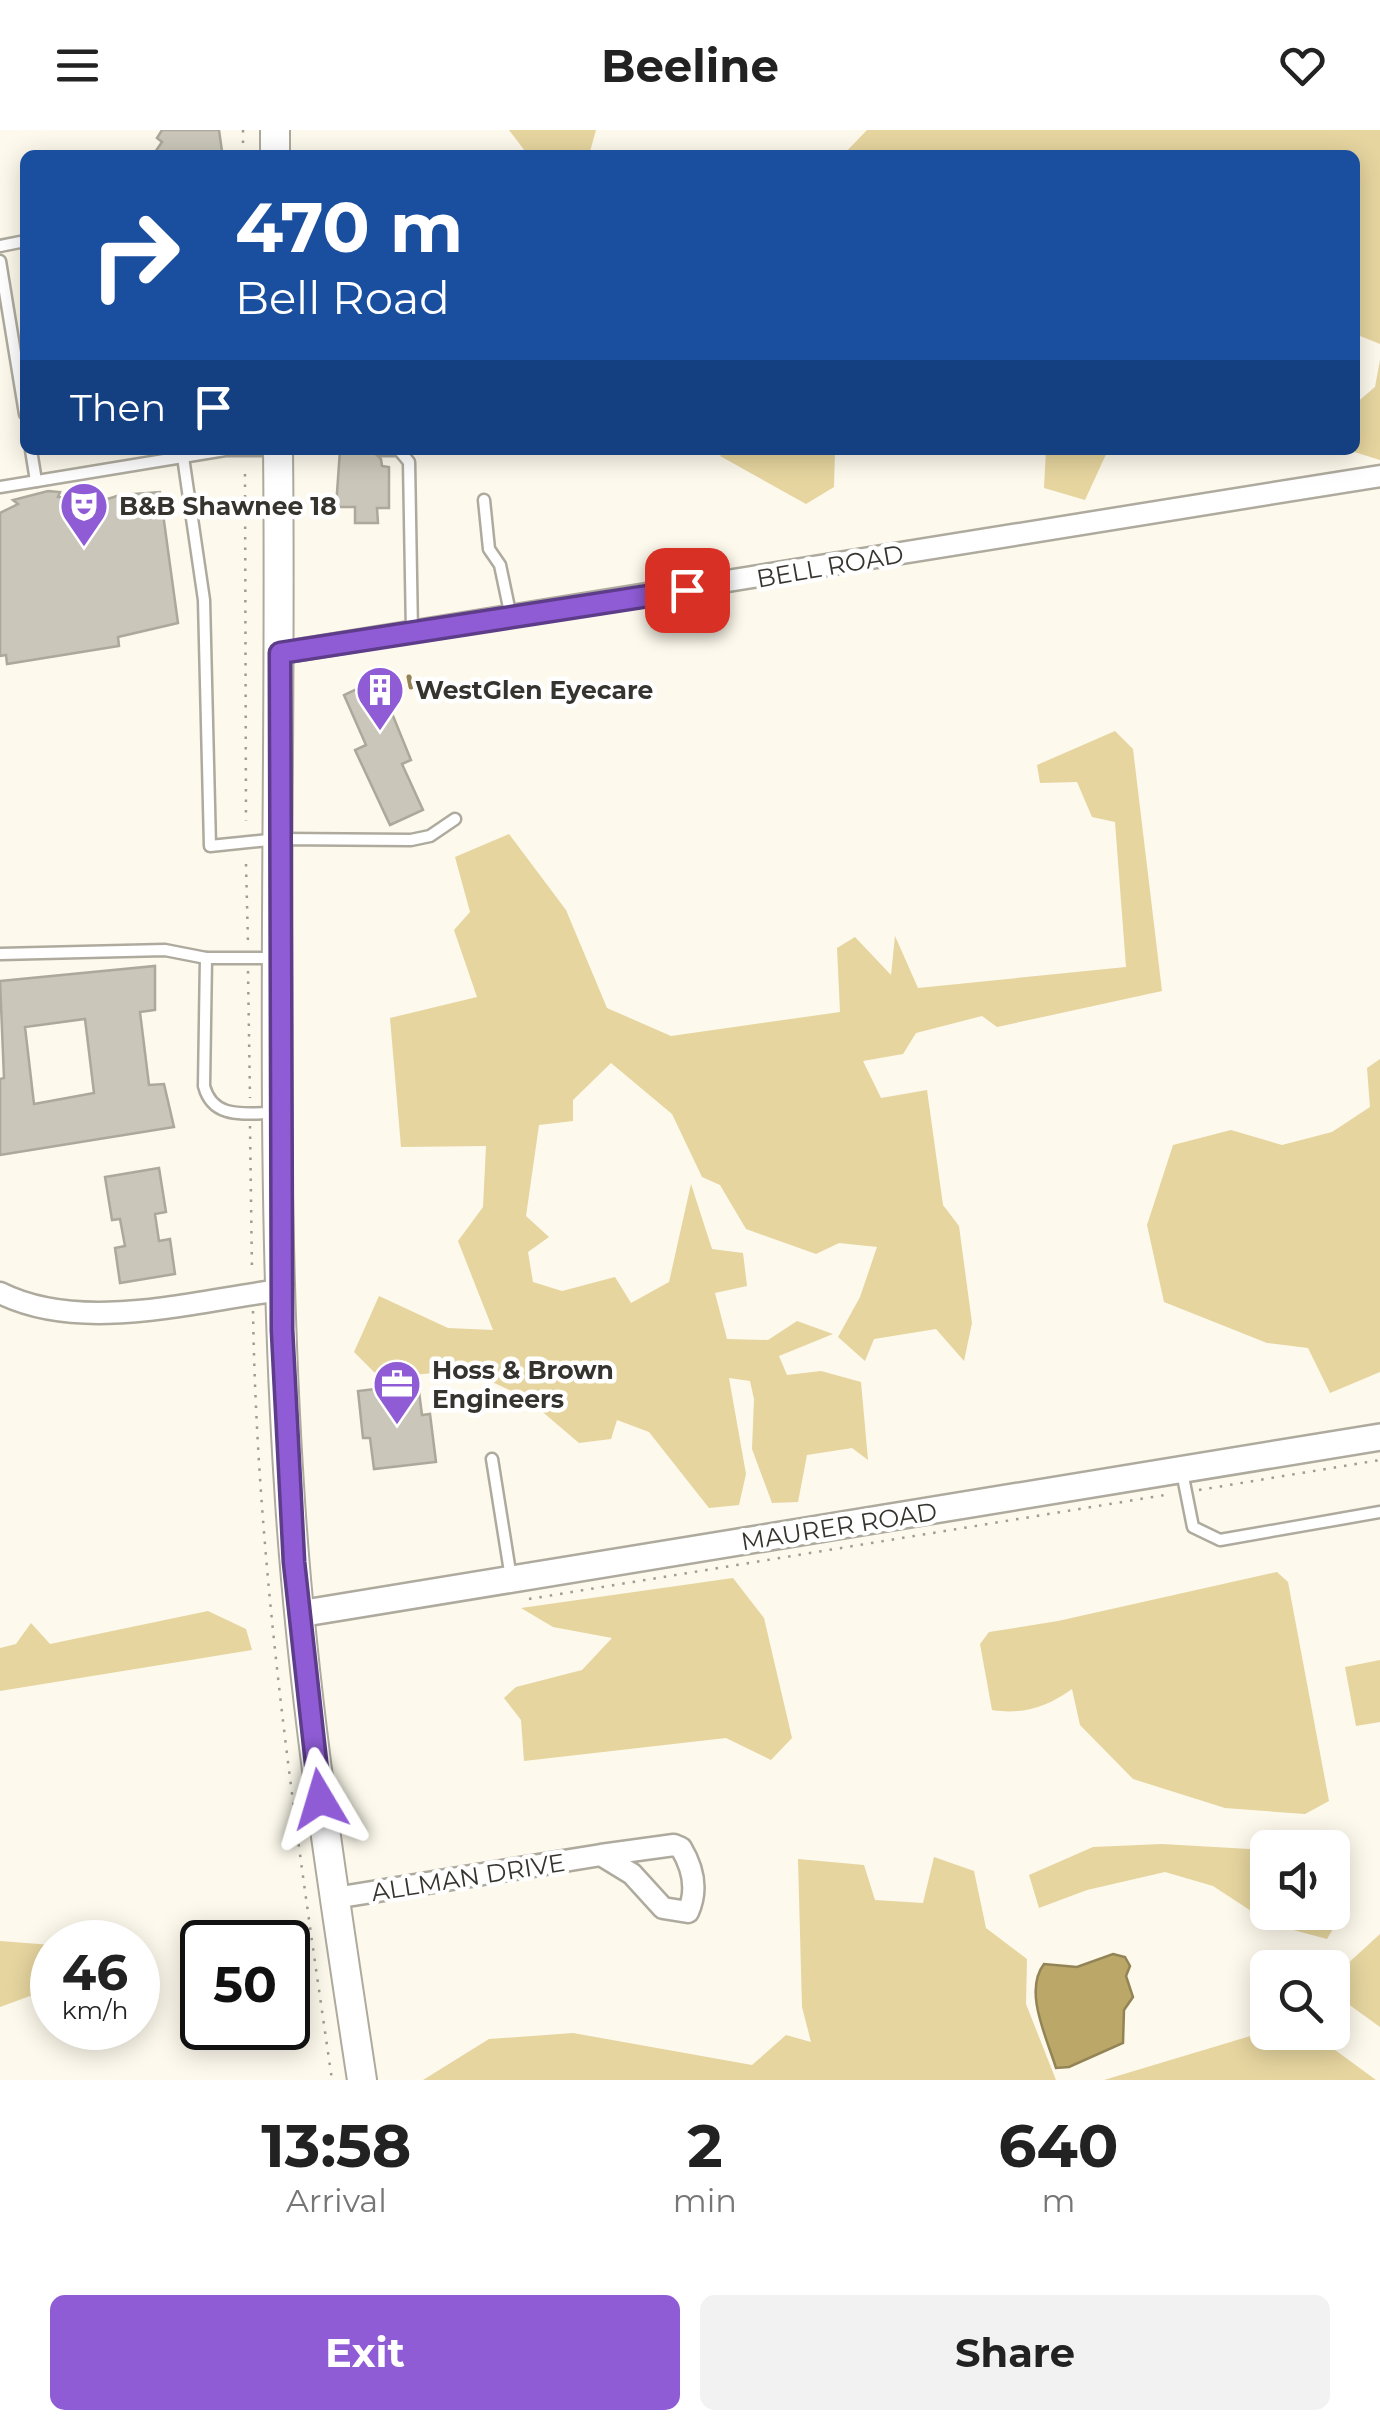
<!DOCTYPE html>
<html lang="en">
<head>
<meta charset="utf-8">
<style>
  body { margin:0; font-family:Montserrat,sans-serif; background:#f2f2f2; color:#222; height:100vh; display:flex; flex-direction:column; font-size:38px; white-space:nowrap }
  * { box-sizing:border-box; margin:0 }
  p { font-size:32px; color:#767676 }
  .icon { flex:none; width:55px; height:55px; fill:none; stroke:currentColor; stroke-width:2; stroke-linecap:round; stroke-linejoin:round }
  .map { position:relative; height:1950px; overflow:hidden }
  .panel { display:flex; flex-direction:column; background:#fff; flex:1 }
  .panel>* { flex:none }
  .top-card { position:absolute; left:20px; top:20px; width:1340px; height:305px; border-radius:15px; box-shadow:0 5px 25px #0003; background:#1a4fa0; color:#fff; overflow:hidden }
  .fabs { position:absolute; left:1250px; top:1700px; display:grid; gap:20px }
  .fabs a { display:grid; place-items:center; width:100px; height:100px; border-radius:15px; background:#fff; box-shadow:0 5px 25px #0003; font-size:50px }
  .speed { position:absolute; left:30px; top:1790px; display:flex; gap:20px; font-size:50px; font-weight:700; text-align:center }
  .speed>* { display:grid; place-content:center; width:130px; height:130px; border-radius:50%; background:#fff; box-shadow:0 5px 25px #0003; line-height:1 }
  .speed small { font-size:25px; font-weight:400 }
  .speed .limit { border:5px solid #111; border-radius:15px; background:#fff; color:#111 }
  .pin { position:absolute; display:grid; place-items:center; width:85px; height:85px; color:#fff; margin:-42px; border-radius:20px; box-shadow:0 5px 15px #0006 }
  .me { position:absolute; width:110px; margin:-55px; rotate:353deg; stroke-linejoin:round; filter:drop-shadow(0 0 8px #0008) }
  .turn { display:flex; align-items:center; gap:35px; height:210px; padding:0 50px; font-size:45px }
  .turn .icon { width:130px; height:130px; stroke-width:2.5 }
  .turn b { display:block; font-size:70px; line-height:85px }
  .then { display:flex; align-items:center; height:95px; padding:0 50px; background:#0003; gap:20px; font-size:38px }
  .eta { display:flex; justify-content:space-evenly; align-items:center; height:170px; text-align:center }
  .eta b { font-size:60px; font-weight:700; line-height:70px }
  .action { display:flex; gap:20px; margin-top:auto; padding:20px 50px }
  .action a { flex:1; height:115px; border-radius:15px; background:#8f5cd5; color:#fff; font-size:40px; font-weight:700; line-height:115px; text-align:center }
  .action a+a { background:#f2f2f2; color:#222 }
  header { display:flex; justify-content:space-between; align-items:center; height:130px; padding:0 50px; background:#fff; font-size:45px; font-weight:700 }
  .map>svg:first-child { display:block }
  .green { fill:#e6d59f }
  .water { fill:#bba767; stroke:#938456; stroke-width:2.5 }
  .lines { fill:none; stroke-linecap:round; stroke-linejoin:round }
  .stream { stroke:#938456; stroke-width:5 }
  .building { fill:#cac6b9; stroke:#aca89b; stroke-width:2.5; fill-rule:evenodd }
  .service-casing { stroke:#aeaa9e; stroke-width:15 }
  .minor-casing { stroke:#aeaa9e; stroke-width:25 }
  .tertiary-casing { stroke:#aeaa9e; stroke-width:30 }
  .secondary-casing { stroke:#aeaa9e; stroke-width:32 }
  .path { stroke:#9f9c93; stroke-width:2.5; stroke-dasharray:2.5 8; stroke-linecap:butt }
  .service { stroke:#fff; stroke-width:10 }
  .minor { stroke:#fff; stroke-width:20 }
  .tertiary { stroke:#fff; stroke-width:25 }
  .secondary { stroke:#fff; stroke-width:28 }
  .route-casing { stroke:#5d3c8a; stroke-width:25 }
  .route { stroke:#8f5cd5; stroke-width:18 }
  .labels { text-anchor:middle; stroke-width:9; stroke-linejoin:round; paint-order:stroke }
  .poi-label { font-size:25px; font-weight:bold; fill:#36342f; stroke:#fff; text-anchor:start }
  .street-label { font-size:25px; fill:#36342f; stroke:#fff }
</style>
</head>
<body>
<header><svg class="icon" aria-label="menu" viewBox="0 0 24 24"><path d="M4 6h16M4 12h16M4 18h16"/></svg>Beeline<svg class="icon" aria-label="heart" viewBox="0 0 24 24"><path d="M12 20l-8-8c-3-5 5-10 8-4 3-6 11-1 8 4z"/></svg></header>
<div class="map">
<svg width="1380" height="1950" viewBox="0 0 1380 1950">
  <rect width="100%" height="100%" fill="#fdf9ec"/>
  <g class="green">
    <path d="M509,0h87l-7,25h-61z"/>
    <path d="M867,0h513v214l-25,-10v-179h-512z"/>
    <path d="M1380,230v100l-32,-10h7v-46l20,-17z"/>
    <path d="M726,320h109l-1,37 -28,17 -86,-48z"/>
    <path d="M1046,320h62l-23,50 -41,-12z"/>
    <path d="M1115,601l18,18 29,242 -165,36 -15,-11 -66,17 -13,21 -40,7 18,37 46,-8 16,115 16,21 13,97 -8,38 -28,-32 -62,10 -9,22 -27,-24 22,-40 17,-50 -38,-4 -23,11 -70,-25 -26,-44 -18,-8 -30,-63 -61,-51 -38,37v21l-34,4 -13,91 23,21 -21,15 5,30 29,9 53,-14 16,26 38,-21 22,-98 21,65 31,4 4,33 -32,7 12,46 41,1 29,-19 36,13 -54,22 8,19 34,-4 40,11 7,78 -16,-12 -45,7 -9,47 -26,1 -20,-54 2,-50 -4,-18 -21,-3 17,96 -7,31 -30,3 -60,-76 -32,-12 -6,19 -32,4 -54,-46 -59,-27 -86,8 -26,-26 25,-56 69,32 45,2 -35,-89 25,-34 3,-61 -85,1 -11,-129 87,-21 -23,-67 16,-18 -15,-55 54,-23 57,76 41,98 64,28 169,-24 -3,-64 18,-11 36,38 4,-39 23,52 208,-21 -11,-145 -23,-5 -15,-35 -37,1 -3,-18z"/>
    <path d="M1380,929v313l-50,21 -22,-45 -41,-5 -103,-41 -17,-77 26,-80 58,-15 51,15 50,-13 38,-25 -3,-39z"/>
    <path d="M1277,1442l11,10 41,219 -24,13 -80,-6 -92,-29 -53,-54 -8,-36c-25,18 -49,26 -80,21l-12,-66 9,-12 69,-11z"/>
    <path d="M733,1448l31,40 28,120 -21,22 -45,-22 -202,23 -3,-41 -17,-22 12,-11 66,-17 30,-32 -59,-11 -32,-19z"/>
    <path d="M208,1481l38,18 6,21 -252,41v-43l16,-4 15,-21 19,21z"/>
    <path d="M1380,1530v62l-24,4 -11,-59z"/>
    <path d="M1162,1714l105,6 1,62h64l3,-51 14,41 -22,37 -56,-15 -58,-38 -48,-14 -78,18 -48,18 -10,-33 64,-28z"/>
    <path d="M934,1727l40,14 12,57 41,31 -1,45 30,76h-633l66,-41 84,-6 179,32 34,-30 25,7 -9,-35 -4,-148 66,6 11,35 48,3z"/>
    <path d="M1380,1804v93l-47,-34 -1,-15z"/>
    <path d="M0,1811l52,4v43l-52,19z"/>
    <path d="M1267,1901l45,2 64,47h-272z"/>
  </g>
  <path class="water" d="M1113,1824l12,3 5,9 -4,10 7,21 -9,13 -1,33 -54,24 -13,1c-9,-30 -33,-77 -12,-104l33,3z"/>
  <g class="lines">
    <path class="stream" d="M409,547l2,10"/>
  </g>
  <g class="building">
    <path d="M162,0h57l3,21 -69,4 9,-13 -5,-4z"/>
    <path d="M340,320h32l9,9 1,7 7,1v41h-12l1,15h-23v-16h-19z"/>
    <path d="M48,361l12,1 -2,5 32,4 8,-3v4l22,-7 40,-3 18,131 -60,14 1,9 -112,18 -1,-9 -6,1v-143l18,-9 -5,-4z"/>
    <path d="M378,549l33,81 -9,4 21,46 -33,15 -35,-75 11,-5 -22,-50z"/>
    <path d="M155,836v44l-15,2 9,73 15,-1 10,43 -174,28v-76l4,-1 -4,-97zM85,889l9,74 -60,11 -9,-77z"/>
    <path d="M159,1038l7,44 -11,2 4,27 11,-2 5,35 -55,9 -5,-35 10,-2 -5,-27 -8,1 -7,-43z"/>
    <path d="M418,1254l4,31 8,-1 6,48 -62,7 -4,-31h-7l-5,-47z"/>
  </g>
  <g class="lines">
    <g class="service-casing">
      <g id="service">
        <path d="M0,116l25,-5"/>
        <path d="M0,131l25,153"/>
        <path d="M31,320l5,31"/>
        <path d="M381,320h18l10,12 3,170"/>
        <path d="M183,327l21,143 6,246 69,-7 132,1 19,-4 25,-17"/>
        <path d="M0,357l225,-37h52"/>
        <path d="M484,370l5,49 11,16 11,52"/>
        <path d="M0,824l165,-4 41,8h67"/>
        <path d="M206,828l-2,128c9,34 41,27 71,27"/>
        <path d="M492,1329l19,119"/>
        <path d="M1182,1342l11,55 27,13 160,-28"/>
      </g>
    </g>
    <g class="minor-casing">
      <g id="minor">
        <path d="M280,523l1100,-177"/>
        <path d="M0,1163c82,41 193,8 281,-3"/>
        <path d="M335,1768l266,-43 73,-10 7,3c12,20 17,42 7,64l-25,-4 -31,-34 -31,-19"/>
      </g>
    </g>
    <g class="tertiary-casing">
      <path id="tertiary" d="M299,1484l1081,-177"/>
    </g>
    <g class="secondary-casing">
      <g id="secondary">
        <path d="M275,0v25"/>
        <path d="M278,320c4,345 -11,691 11,1035 12,200 43,397 73,595"/>
      </g>
    </g>
    <g class="path">
      <path d="M243,0v25"/>
      <path d="M245,344l1,347"/>
      <path d="M246,734l2,79"/>
      <path d="M248,841l2,127"/>
      <path d="M250,996l2,147"/>
      <path d="M253,1181c4,258 42,513 79,769"/>
      <path d="M1199,1360l181,-30"/>
      <path d="M529,1469l642,-105"/>
    </g>
    <use href="#service" class="service"/>
    <use href="#minor" class="minor"/>
    <use href="#tertiary" class="tertiary"/>
    <use href="#secondary" class="secondary"/>
  </g>
  <g class="lines">
    <g class="route-casing">
      <path id="route" d="M320,1669l-26,-237 -12,-232 -2,-677 407,-63"/>
    </g>
    <use href="#route" class="route"/>
  </g>
  <defs>
    <g id="theatre-pin" transform="scale(2.5)"><path d="M0 17L-7.5 6A9.5 9.5 0 1 1 7.5 6Z" fill="#8f5cd5" stroke="#fff"/><path d="M-5-5.5Q0-4 5-5.5V0Q5 5 0 6Q-5 5-5 0ZM-3.3-2.5H-1v1.5H-3.3ZM1-2.5H3.3v1.5H1ZM-2.8 1Q0 5.5 2.8 1Z" fill="#fff"/></g>
    <g id="building-pin" transform="scale(2.5)"><path d="M0 17L-7.5 6A9.5 9.5 0 1 1 7.5 6Z" fill="#8f5cd5" stroke="#fff"/><path d="M-4-6H4V6H1V3H-1V6H-4ZM-2.5-4.3h1.7v1.8h-1.7ZM.8-4.3h1.7v1.8H.8ZM-2.5-1h1.7V.8h-1.7ZM.8-1h1.7V.8H.8Z" fill="#fff"/></g>
    <g id="office-pin" transform="scale(2.5)"><path d="M0 17L-7.5 6A9.5 9.5 0 1 1 7.5 6Z" fill="#8f5cd5" stroke="#fff"/><path d="M-6-3h4V-5.5h4V-3h4V5H-6ZM-1-4.5V-3h2v-1.5ZM-6 0V1H6V0Z" fill="#fff"/></g>
  </defs>
  <g fill-rule="evenodd">
    <use href="#theatre-pin" x="84" y="376"/>
    <use href="#building-pin" x="380" y="560"/>
    <use href="#office-pin" x="397" y="1254"/>
  </g>
  <g class="labels">
    <g class="poi-label">
      <text x="119" y="385">B&amp;B Shawnee 18</text>
      <text x="415" y="569">WestGlen Eyecare</text>
      <text x="432" y="1249">Hoss &amp; Brown<tspan x="432" dy="29">Engineers</tspan></text>
    </g>
    <g class="street-label">
      <text transform="translate(830 436) rotate(-10)" y="9">BELL ROAD</text>
      <text transform="translate(839 1396) rotate(-9)" y="9">MAURER ROAD</text>
      <text transform="translate(468 1747) rotate(-9)" y="9">ALLMAN DRIVE</text>
    </g>
  </g>
</svg>
<div class="fabs">
<a><svg class="icon" aria-label="sound" viewBox="0 0 24 24"><path d="M4 9h4l5-4v14l-5-4H4zM17 9q2 3 0 6"/></svg></a>
<a><svg class="icon" aria-label="search" viewBox="0 0 24 24"><circle cx="10" cy="10" r="6"/><path d="M15 15l6 6"/></svg></a>
</div>
<div class="speed"><div>46<small>km/h</small></div><div class="limit">50</div></div>
<div class="pin" style="left:687px;top:460px;background:#d93025"><svg class="icon" aria-label="arrive" viewBox="0 0 24 24"><path d="M6 21V4h12l-3 4 3 4H6"/></svg></div>
<svg class="me" style="left:320px;top:1669px" viewBox="-20 -20 40 40"><path d="M0-17L14 15 0 8-14 15z" fill="#8f5cd5" stroke="#fff" stroke-width="4"/></svg>
<div class="top-card">
<div class="turn"><svg class="icon" aria-label="right" viewBox="0 0 24 24"><path d="M7 20v-9h11M14 6l5 5-5 5"/></svg><div><b>470 m</b>Bell Road</div></div>
<div class="then">Then<svg class="icon" aria-label="arrive" viewBox="0 0 24 24"><path d="M6 21V4h12l-3 4 3 4H6"/></svg></div>
</div>
</div>
<section class="panel">
<div class="eta">
<div><b>13:58</b><p>Arrival</p></div>
<div><b>2</b><p>min</p></div>
<div><b>640</b><p>m</p></div>
</div>
<div class="action"><a>Exit</a><a>Share</a></div>
</section>
</body>
</html>
